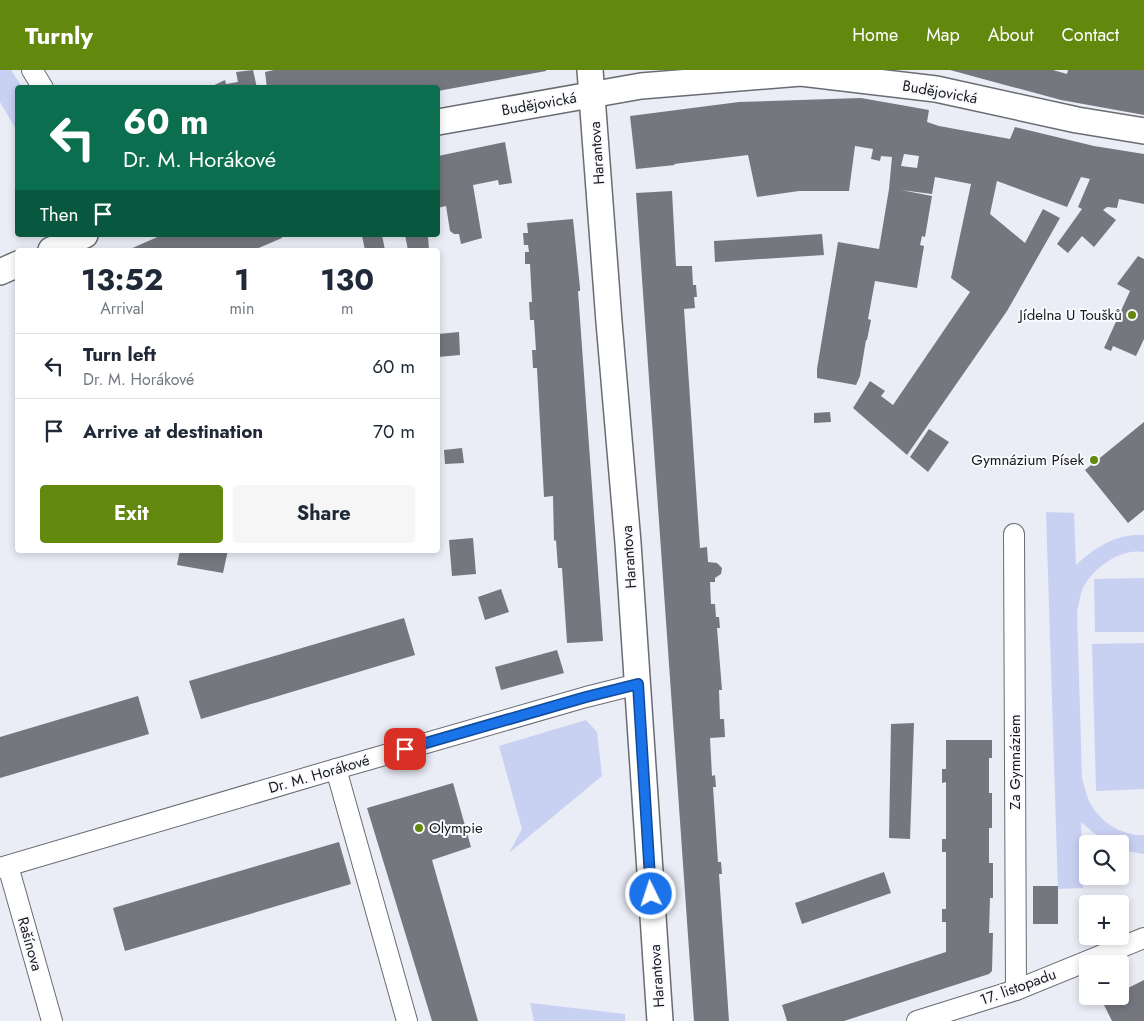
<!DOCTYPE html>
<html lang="en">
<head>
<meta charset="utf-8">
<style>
  body { margin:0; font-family:Jost,sans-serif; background:#f6f6f7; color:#1f2937; height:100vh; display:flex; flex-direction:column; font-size:19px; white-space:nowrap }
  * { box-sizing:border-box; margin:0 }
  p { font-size:16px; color:#747a83 }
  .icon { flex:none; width:28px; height:28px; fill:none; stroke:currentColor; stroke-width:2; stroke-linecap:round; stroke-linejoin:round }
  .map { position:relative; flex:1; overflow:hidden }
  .drawer { position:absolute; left:15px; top:178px; width:425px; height:305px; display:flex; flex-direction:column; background:#fff; border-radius:5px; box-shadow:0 2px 8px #0003 }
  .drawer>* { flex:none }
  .banner { position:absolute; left:15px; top:15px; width:425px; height:152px; border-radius:5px; box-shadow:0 2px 8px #0003; background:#0b6e4f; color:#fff; overflow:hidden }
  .buttons { position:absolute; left:1079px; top:765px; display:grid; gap:10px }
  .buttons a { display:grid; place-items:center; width:50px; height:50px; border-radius:5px; background:#fff; box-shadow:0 2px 8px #0003; font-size:25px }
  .pin { position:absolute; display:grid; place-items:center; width:42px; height:42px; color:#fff; margin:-21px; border-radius:10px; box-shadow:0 2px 8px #0006 }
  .me { position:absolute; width:55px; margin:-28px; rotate:356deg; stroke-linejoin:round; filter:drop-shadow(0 0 4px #0008) }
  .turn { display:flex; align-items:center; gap:18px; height:105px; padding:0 25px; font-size:22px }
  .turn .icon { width:65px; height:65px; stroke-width:2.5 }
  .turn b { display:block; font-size:35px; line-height:42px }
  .then { display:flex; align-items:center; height:48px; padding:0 25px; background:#0003; gap:10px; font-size:19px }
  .eta { display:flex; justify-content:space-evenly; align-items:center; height:85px; text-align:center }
  .eta b { font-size:30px; font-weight:700; line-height:35px }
  .primary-button { display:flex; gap:10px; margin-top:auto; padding:10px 25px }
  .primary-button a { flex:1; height:58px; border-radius:5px; background:#62880e; color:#fff; font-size:20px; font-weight:700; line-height:58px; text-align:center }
  .primary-button a+a { background:#f6f6f7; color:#1f2937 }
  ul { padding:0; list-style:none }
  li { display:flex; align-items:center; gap:15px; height:65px; padding:0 25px; border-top:1px solid #e0e1e3 }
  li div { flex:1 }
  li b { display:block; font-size:19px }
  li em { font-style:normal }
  header { display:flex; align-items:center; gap:30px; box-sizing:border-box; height:70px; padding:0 25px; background:#62880e; color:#fff }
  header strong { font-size:24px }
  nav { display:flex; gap:28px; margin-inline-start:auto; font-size:18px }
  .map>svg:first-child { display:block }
  .green { fill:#c9d1f3 }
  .building { fill:#75777f; fill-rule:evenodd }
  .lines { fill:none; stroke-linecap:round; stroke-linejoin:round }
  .minor-casing { stroke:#6a6c74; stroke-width:22 }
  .tertiary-casing { stroke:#6a6c74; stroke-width:28 }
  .minor { stroke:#fff; stroke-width:20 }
  .tertiary { stroke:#fff; stroke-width:25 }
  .route-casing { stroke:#114b97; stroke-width:12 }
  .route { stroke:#1a73e8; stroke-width:9 }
  .poi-dot { fill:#62880e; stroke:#f9fafe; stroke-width:2 }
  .labels { text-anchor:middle; stroke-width:4; stroke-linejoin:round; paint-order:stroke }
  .street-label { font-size:15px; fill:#18191c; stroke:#f9fafe }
  .poi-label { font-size:15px; fill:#18191c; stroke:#f9fafe; text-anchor:end }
</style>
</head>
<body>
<header>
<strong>Turnly</strong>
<nav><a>Home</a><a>Map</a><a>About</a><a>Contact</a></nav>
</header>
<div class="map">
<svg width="1144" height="951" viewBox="0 0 1144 951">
  <rect width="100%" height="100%" fill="#eaecf6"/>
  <g class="green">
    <path d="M0,0h11l11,17 -4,1 -1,43 -17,-29z"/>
    <path d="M1046,442l28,1 2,52c19,-17 41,-32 68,-30v17c-24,-4 -51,16 -61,36 -3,7 -4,16 -6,23l5,167c2,7 4,16 7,23 10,20 32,35 55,34v19l-24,-4v-6h-13l-26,-22 2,66 -25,1z"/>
    <path d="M1144,508v54h-49l-1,-53z"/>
    <path d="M1144,573v146l-48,2 -4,-147z"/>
    <path d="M586,650l11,12 5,44 -93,77 13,-24 -23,-83z"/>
    <path d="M530,933l95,11v7h-91z"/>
  </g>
  <g class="building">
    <path d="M253,0l4,18h-49l17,-8 1,4 12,-2 -2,-10z"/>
    <path d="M274,0h272v1l-108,20v-3h-171l-2,-16z"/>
    <path d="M950,0h103l14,4 1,-4h76v45l-83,-15z"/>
    <path d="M861,28l68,12 -2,12 12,4 71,13 5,-12 79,19 50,8v50l-25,-5 -2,9 -10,-1 -4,3 13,10 -22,27 -12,-11 -14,17 -11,-9 25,-35 -4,-2 12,-28 -9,-2 -14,30 -70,-26 -7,33 35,29 18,-34 17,9 -53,93 -100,144 -54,-47 17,-27 15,10 -4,5 12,9 77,-113 -19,-14 20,-94 -36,-7 -3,17 -31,-4 31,6 -7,41 -3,-1 -2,9 4,1 -7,42 -42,-7 -7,38 3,1 -4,20h-1l-6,36 -4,9 -39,-7v-9l21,-127 41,7 10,-60 3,-32 -11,-1 -1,5 -9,-2 2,-10 -18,-3 -6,45h-50l-42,6 -9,-42 -74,9 1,1 -39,4 -6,-53 109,-14zM904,84l15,2 -2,12 -16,-2z"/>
    <path d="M505,72l7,41 -13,2 -1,-5 -25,5 9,53 -21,6 -2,-10h-5l-4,-3 -4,-25 -8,2v-52z"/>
    <path d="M672,121l4,75h16l1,19h3l1,12h-3l1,11 -11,1 16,239 7,-1 1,15 9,1 5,5 -1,6 -6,4v4h-5l1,22h4l1,13h3l1,11h-3l5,62h-3l1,29h4l1,18 -15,1 2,38 3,-1 1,12h-3l5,75h3l1,12h-3l10,147h-35l-58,-828z"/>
    <path d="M573,149l7,69v3h-2l25,350 -36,2 -5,-75h-4l-2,-28 -2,1 -1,-45 -9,1 -7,-129h-4l-1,-18h4l-2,-30h-4l-1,-18h3l-2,-38h-5v-12h4l-1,-7h-4l-1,-12h5l-1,-10z"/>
    <path d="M822,164l2,21 -109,7 -1,-21z"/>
    <path d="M162,165h119l1,3 -28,12h-126z"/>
    <path d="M382,165l3,15h-20l-3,-14z"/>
    <path d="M405,165h23l1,15h-21z"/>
    <path d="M1138,186l6,3v80l-8,17 -23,-10 -2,5 -7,-3 26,-57 -13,-7z"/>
    <path d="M459,262l1,23 -22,2v-23z"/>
    <path d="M830,342l1,10 -17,1v-10z"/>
    <path d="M1144,352v88l-16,13 -43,-53z"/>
    <path d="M929,359l20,13 -21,30 -18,-15z"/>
    <path d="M462,378l2,15 -19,1 -1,-14z"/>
    <path d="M473,468l3,36 -24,2 -3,-36z"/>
    <path d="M180,480h48l-5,23 -46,-8z"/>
    <path d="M501,519l8,23 -24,8 -7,-23z"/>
    <path d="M404,548l11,37 -214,64 -12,-38z"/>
    <path d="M557,580l7,23 -63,17 -6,-23z"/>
    <path d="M138,626l11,38 -149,44v-41z"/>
    <path d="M914,653l-4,116 -21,-1 2,-114z"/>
    <path d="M946,670h46v18h-3v35h3v35h-3v35h4v35h-3l-1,35h4l-1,38 -3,3 -31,10 -114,37h-57l-5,-16 164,-53v-30h-4v-13h4v-57h-4v-13h4v-57l-4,1v-14h4z"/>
    <path d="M453,713l18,64 -39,13 46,161h-46l-65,-213z"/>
    <path d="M339,772l12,42 -226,67 -12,-43z"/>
    <path d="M884,802l7,21 -89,31 -7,-21z"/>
    <rect x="1033" y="816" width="25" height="38"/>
    <path d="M1144,910v41h-32l-10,-20 10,-5h8v-4z"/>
  </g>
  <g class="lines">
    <g class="minor-casing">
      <g id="minor">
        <path d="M32,0l11,18"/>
        <path d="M1014,464l2,456"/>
        <path d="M336,699l71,252"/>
        <path d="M8,796l44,155"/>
        <path d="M0,798l336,-99 250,-72 52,-13"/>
        <path d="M917,951l99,-31 128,-52"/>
      </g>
    </g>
    <g class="tertiary-casing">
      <g id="tertiary">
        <path d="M590,0l19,252 19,221 32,478"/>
        <path d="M438,52l203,-36 160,-13 135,16 141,31 67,11"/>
        <path d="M51,180l34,-15"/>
        <path d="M0,202l18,-8"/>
      </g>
    </g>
    <use href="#minor" class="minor"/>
    <use href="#tertiary" class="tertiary"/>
  </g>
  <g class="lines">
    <g class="route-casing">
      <path id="route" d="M405,679l181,-52 52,-13 13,210"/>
    </g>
    <use href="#route" class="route"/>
  </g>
  <g class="poi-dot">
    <circle cx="1132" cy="245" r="5"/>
    <circle cx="1094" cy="390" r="5"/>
    <circle cx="419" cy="758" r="5"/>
  </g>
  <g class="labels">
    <g class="street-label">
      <text transform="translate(940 22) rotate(10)" y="5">Budějovická</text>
      <text transform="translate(539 34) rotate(-10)" y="5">Budějovická</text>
      <text transform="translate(597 83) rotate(-94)" y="5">Harantova</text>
      <text transform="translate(629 487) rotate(-94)" y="5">Harantova</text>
      <text transform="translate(1015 692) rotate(-90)" y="5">Za Gymnáziem</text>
      <text transform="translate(319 704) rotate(-16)" y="5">Dr. M. Horákové</text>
      <text transform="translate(30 874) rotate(74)" y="5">Rašínova</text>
      <text transform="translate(657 906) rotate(-94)" y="5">Harantova</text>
      <text transform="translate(1018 917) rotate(-20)" y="5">17. listopadu</text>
    </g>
    <g class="poi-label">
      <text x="1122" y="250">Jídelna U Toušků</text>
      <text x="1084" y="395">Gymnázium Písek</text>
      <text x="429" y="763" text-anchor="start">Olympie</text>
    </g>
  </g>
</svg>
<div class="buttons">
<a><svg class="icon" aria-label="search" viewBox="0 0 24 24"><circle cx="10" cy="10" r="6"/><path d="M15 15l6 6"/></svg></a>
<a>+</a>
<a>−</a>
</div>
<div class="pin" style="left:405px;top:679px;background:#d93025"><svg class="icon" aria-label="arrive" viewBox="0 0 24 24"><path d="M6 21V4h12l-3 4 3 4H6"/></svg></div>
<svg class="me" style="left:651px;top:824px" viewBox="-20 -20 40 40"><circle r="17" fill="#1a73e8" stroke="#fff" stroke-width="3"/><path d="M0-11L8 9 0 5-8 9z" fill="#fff"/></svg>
<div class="banner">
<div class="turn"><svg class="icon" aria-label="left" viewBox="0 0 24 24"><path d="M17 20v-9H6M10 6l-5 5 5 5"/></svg><div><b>60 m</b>Dr. M. Horákové</div></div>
<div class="then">Then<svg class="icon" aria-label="arrive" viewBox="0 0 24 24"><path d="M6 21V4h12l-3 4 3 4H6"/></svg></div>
</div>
<section class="drawer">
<div class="eta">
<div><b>13:52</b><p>Arrival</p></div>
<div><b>1</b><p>min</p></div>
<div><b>130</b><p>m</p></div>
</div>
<ul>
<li><svg class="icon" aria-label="left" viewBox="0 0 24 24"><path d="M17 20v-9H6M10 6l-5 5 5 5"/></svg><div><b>Turn left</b><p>Dr. M. Horákové</p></div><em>60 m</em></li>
<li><svg class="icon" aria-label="arrive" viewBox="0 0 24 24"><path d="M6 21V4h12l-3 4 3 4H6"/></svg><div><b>Arrive at destination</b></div><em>70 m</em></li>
</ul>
<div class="primary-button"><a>Exit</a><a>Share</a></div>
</section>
</div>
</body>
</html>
